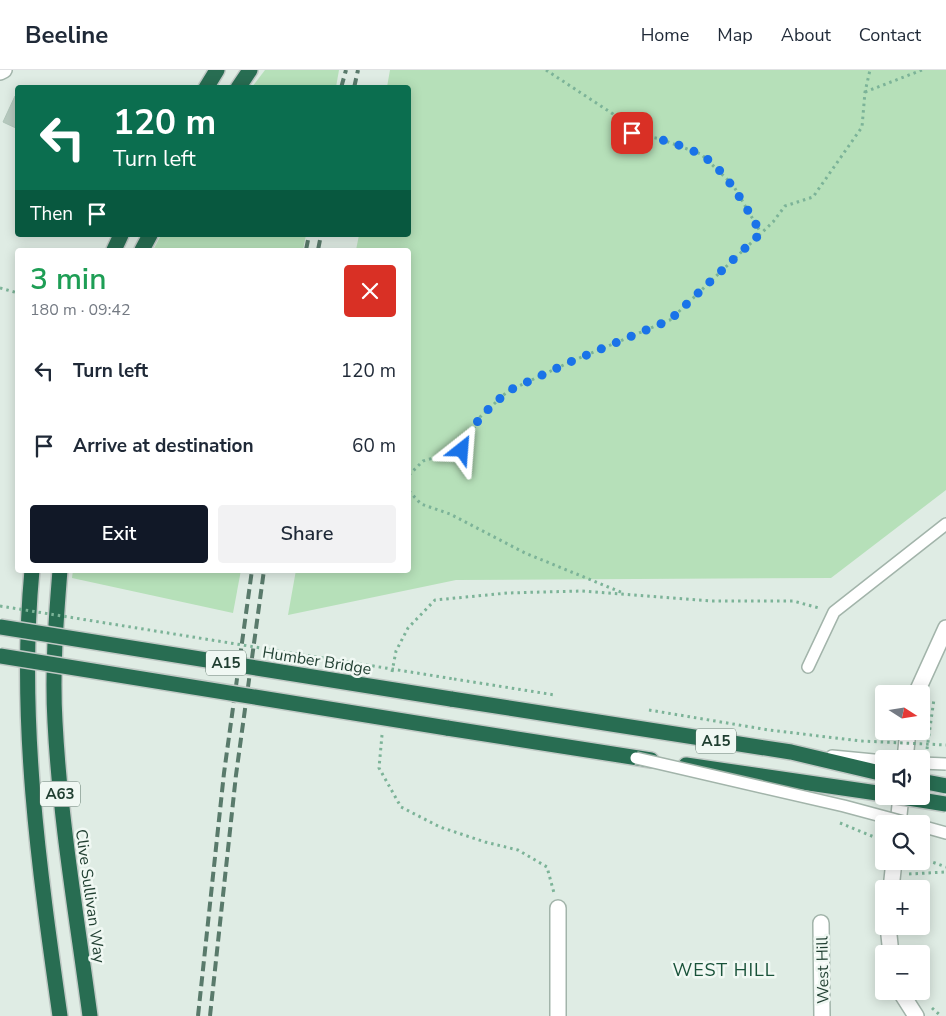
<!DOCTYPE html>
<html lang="en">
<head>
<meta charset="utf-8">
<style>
  body { margin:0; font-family:"Nunito Sans",sans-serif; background:#f2f2f3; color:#1f2937; height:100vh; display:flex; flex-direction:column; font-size:19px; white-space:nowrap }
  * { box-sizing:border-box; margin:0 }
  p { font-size:16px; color:#747a83 }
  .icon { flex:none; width:28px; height:28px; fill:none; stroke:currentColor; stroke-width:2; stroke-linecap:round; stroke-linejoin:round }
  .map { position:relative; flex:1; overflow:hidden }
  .panel { position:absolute; left:15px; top:178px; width:396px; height:325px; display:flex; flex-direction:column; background:#fff; border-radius:5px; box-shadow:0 2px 12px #0003 }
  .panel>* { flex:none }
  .banner { position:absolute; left:15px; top:15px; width:396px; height:152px; border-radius:5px; box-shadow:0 2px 12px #0003; background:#0b6e4f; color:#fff; overflow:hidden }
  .needle { width:32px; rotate:102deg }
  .fabs { position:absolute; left:875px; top:615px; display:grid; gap:10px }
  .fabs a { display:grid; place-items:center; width:55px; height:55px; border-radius:5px; background:#fff; box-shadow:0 2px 12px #0003; font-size:25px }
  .pin { position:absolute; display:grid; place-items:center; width:42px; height:42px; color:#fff; margin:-21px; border-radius:10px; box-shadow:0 2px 8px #0006 }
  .me { position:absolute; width:55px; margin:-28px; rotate:28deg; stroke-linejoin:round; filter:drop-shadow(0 0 4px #0008) }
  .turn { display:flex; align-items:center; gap:18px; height:105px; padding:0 15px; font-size:22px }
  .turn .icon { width:65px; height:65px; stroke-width:2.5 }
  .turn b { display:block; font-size:35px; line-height:42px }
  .then { display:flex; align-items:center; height:48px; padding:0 15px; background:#0003; gap:10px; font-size:19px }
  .round { display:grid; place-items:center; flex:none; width:52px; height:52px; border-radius:5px; background:#f2f2f3 }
  .headline { display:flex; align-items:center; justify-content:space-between; height:85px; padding:0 15px }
  h1 { font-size:30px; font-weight:600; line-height:38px; color:#1e9e55 }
  .button { display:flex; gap:10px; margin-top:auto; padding:10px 15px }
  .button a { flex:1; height:58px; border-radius:5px; background:#111827; color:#fff; font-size:20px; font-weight:600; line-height:58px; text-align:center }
  .button a+a { background:#f2f2f3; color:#1f2937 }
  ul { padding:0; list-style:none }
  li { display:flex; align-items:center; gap:15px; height:75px; padding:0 15px }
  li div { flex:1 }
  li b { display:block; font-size:19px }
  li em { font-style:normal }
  header { display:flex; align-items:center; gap:30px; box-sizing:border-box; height:70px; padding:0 25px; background:#fff; border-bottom:1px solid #e0e1e3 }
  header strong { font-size:24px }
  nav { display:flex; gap:28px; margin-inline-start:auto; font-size:18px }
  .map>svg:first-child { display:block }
  .green { fill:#b6e0b9 }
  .building { fill:#b7cabf; stroke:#b1c6ba }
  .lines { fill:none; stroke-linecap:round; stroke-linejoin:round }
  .lane-casing { stroke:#a2b4aa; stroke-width:14 }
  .street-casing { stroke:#a2b4aa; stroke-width:18 }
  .highway-casing { stroke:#c0c9c5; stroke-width:18 }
  .path { stroke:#7cb398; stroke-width:3; stroke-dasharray:2.5 4; stroke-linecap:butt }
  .lane { stroke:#fff; stroke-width:11 }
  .street { stroke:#fff; stroke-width:15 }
  .highway { stroke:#286d52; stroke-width:15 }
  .rail { stroke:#597a6b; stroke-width:4; stroke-dasharray:10 5; stroke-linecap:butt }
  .lane-bridge-casing { stroke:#a2b4aa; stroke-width:14; stroke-linecap:butt }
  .highway-bridge-casing { stroke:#c0c9c5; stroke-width:18; stroke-linecap:butt }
  .path-bridge { stroke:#7cb398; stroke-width:3; stroke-dasharray:2.5 4; stroke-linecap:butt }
  .lane-bridge { stroke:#fff; stroke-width:11 }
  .highway-bridge { stroke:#286d52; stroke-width:15 }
  .route { stroke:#1a73e8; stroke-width:9; stroke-dasharray:0 16.2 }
  .labels { text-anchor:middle; stroke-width:5; stroke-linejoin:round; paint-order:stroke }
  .shield { fill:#f0f8f3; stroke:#5e766a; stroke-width:1 }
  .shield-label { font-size:15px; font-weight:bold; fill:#1f3e30 }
  .street-label { font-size:16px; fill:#1f3e30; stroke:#f0f8f3 }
  .neighbourhood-label { font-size:18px; letter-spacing:1px; fill:#195239; stroke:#f0f8f3 }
</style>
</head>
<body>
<header>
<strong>Beeline</strong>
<nav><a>Home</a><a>Map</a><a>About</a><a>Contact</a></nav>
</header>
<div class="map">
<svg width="946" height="946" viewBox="0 0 946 946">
  <rect width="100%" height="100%" fill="#dfece4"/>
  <g class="green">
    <path d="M265,0h74l-3,17h-84z"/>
    <path d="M390,0h556v420l-115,88 -375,2 -168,35 8,-45h113v-320h-53l3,-15h50v-147l-22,-1z"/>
    <path d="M161,165h145l-3,15h-150z"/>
    <path d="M73,500h168l-8,43 -161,-35z"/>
  </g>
  <path class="building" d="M15,26l3,2v31l-15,-7z"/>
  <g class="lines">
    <g class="lane-casing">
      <g id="lane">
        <path d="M808,597l26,-55 112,-88"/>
        <path d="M832,686l52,5"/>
        <path d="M921,756l25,7"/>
      </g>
    </g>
    <g class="street-casing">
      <g id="street">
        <path d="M0,2l4,-2"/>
        <path d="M916,624l30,-66"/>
        <path d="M905,689l3,-28"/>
        <path d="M898,754l3,-28"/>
        <path d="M891,819l3,-28"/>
        <path d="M558,838v108"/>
        <path d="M821,853l1,93"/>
        <path d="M888,856l3,28"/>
        <path d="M900,921l16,25"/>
      </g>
    </g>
    <g class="highway-casing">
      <g id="highway">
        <path d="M206,18l11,-18"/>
        <path d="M238,18l12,-18"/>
        <path d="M114,180l7,-15"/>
        <path d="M142,180l8,-15"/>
        <path d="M32,500c-14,149 7,298 28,446"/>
        <path d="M60,500c-4,50 -8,101 -5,152 5,98 22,196 35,294"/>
        <path d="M451,629l340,53 93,22"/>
        <path d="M447,658l204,32"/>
        <path d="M686,695l198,29"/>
      </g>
    </g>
    <g class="path">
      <path d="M546,0l67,44 19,19 28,6 41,15 32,31 28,48"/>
      <path d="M865,22l57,-22"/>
      <path d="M0,218l18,5"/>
      <path d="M409,405l14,-14 39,-11 18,-33 28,-26 62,-29 100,-42 103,-98 12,-16 28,-9 49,-70 3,-35 5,-22"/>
      <path d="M409,421l12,13 29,10 75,39 98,40"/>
      <path d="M392,602l4,-21 12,-23 27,-28 72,-7 74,-2 131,10h81l26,7"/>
      <path d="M454,609l101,16"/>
      <path d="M382,665l-3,33 22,39 39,20 45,15 33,8 29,17 7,26"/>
      <path d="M927,679l7,-50"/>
      <path d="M840,753l44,18"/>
      <path d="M921,788l25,9"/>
      <path d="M909,804l37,-2"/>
      <path d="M932,938l9,8"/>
    </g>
    <use href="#lane" class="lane"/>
    <use href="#street" class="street"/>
    <use href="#highway" class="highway"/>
    <g class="rail">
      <path d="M341,18l5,-18"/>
      <path d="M354,18l4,-18"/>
      <path d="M306,180l3,-15"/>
      <path d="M318,180l3,-15"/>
      <path d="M198,946l26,-243 28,-203"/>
      <path d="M210,946l26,-241 28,-205"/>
    </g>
    <g class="lane-bridge-casing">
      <g id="lane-bridge">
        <path d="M636,688l208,48 67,18"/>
        <path d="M921,693l25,1"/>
      </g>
    </g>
    <g class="highway-bridge-casing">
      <g id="highway-bridge">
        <path d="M0,557l451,72"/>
        <path d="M0,586l447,72"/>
        <path d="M921,711l25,5"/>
        <path d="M896,726l50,8"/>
      </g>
    </g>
    <g class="path-bridge">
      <path d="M0,536l454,73"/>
      <path d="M649,640l120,20 92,11 85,4"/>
    </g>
    <use href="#lane-bridge" class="lane-bridge"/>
    <use href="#highway-bridge" class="highway-bridge"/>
  </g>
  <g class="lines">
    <path class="route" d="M462,380l18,-33 28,-26 62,-29 100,-42 91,-87c-14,-24 -37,-67 -62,-79 -20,-11 -44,-16 -67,-21"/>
  </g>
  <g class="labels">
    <g class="shield">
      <rect x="206" y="580.5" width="40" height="25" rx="4"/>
      <rect x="696" y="658.5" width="40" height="25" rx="4"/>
      <rect x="40" y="711.5" width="40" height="25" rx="4"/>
    </g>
    <g class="shield-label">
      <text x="226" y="598">A15</text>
      <text x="716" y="676">A15</text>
      <text x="60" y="729">A63</text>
    </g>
    <g class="street-label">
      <text transform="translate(317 590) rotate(9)" y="6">Humber Bridge</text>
      <text transform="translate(91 826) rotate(82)" y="6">Clive Sullivan Way</text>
      <text transform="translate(822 900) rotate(-91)" y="6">West Hill</text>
    </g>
    <g class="neighbourhood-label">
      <text x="724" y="906">WEST HILL</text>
    </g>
  </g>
</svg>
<div class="fabs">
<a><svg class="needle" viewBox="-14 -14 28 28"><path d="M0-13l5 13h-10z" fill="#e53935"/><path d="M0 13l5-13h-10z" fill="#747a83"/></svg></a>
<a><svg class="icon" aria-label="sound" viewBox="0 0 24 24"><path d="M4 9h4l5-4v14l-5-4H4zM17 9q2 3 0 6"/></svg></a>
<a><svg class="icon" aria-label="search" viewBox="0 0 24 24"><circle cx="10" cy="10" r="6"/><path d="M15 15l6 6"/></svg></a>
<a>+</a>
<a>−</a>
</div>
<div class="pin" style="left:632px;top:63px;background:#d93025"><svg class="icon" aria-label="arrive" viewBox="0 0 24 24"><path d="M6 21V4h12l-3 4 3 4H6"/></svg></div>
<svg class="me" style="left:462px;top:380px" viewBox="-20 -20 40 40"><path d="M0-17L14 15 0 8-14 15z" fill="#1a73e8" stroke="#fff" stroke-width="4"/></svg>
<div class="banner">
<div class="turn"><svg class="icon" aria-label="left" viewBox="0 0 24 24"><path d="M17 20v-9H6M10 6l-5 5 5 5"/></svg><div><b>120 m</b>Turn left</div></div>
<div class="then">Then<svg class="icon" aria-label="arrive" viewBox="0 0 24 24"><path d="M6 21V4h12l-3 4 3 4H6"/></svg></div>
</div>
<section class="panel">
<div class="headline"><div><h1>3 min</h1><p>180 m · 09:42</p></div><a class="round" style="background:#d93025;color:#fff"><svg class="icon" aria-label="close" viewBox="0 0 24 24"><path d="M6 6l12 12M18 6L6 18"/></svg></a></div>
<ul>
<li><svg class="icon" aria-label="left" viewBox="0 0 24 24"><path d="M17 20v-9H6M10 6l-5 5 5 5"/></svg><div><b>Turn left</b></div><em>120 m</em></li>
<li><svg class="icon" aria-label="arrive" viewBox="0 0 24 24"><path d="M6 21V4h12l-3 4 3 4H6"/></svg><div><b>Arrive at destination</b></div><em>60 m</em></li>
</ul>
<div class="button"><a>Exit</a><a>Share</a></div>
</section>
</div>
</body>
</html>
